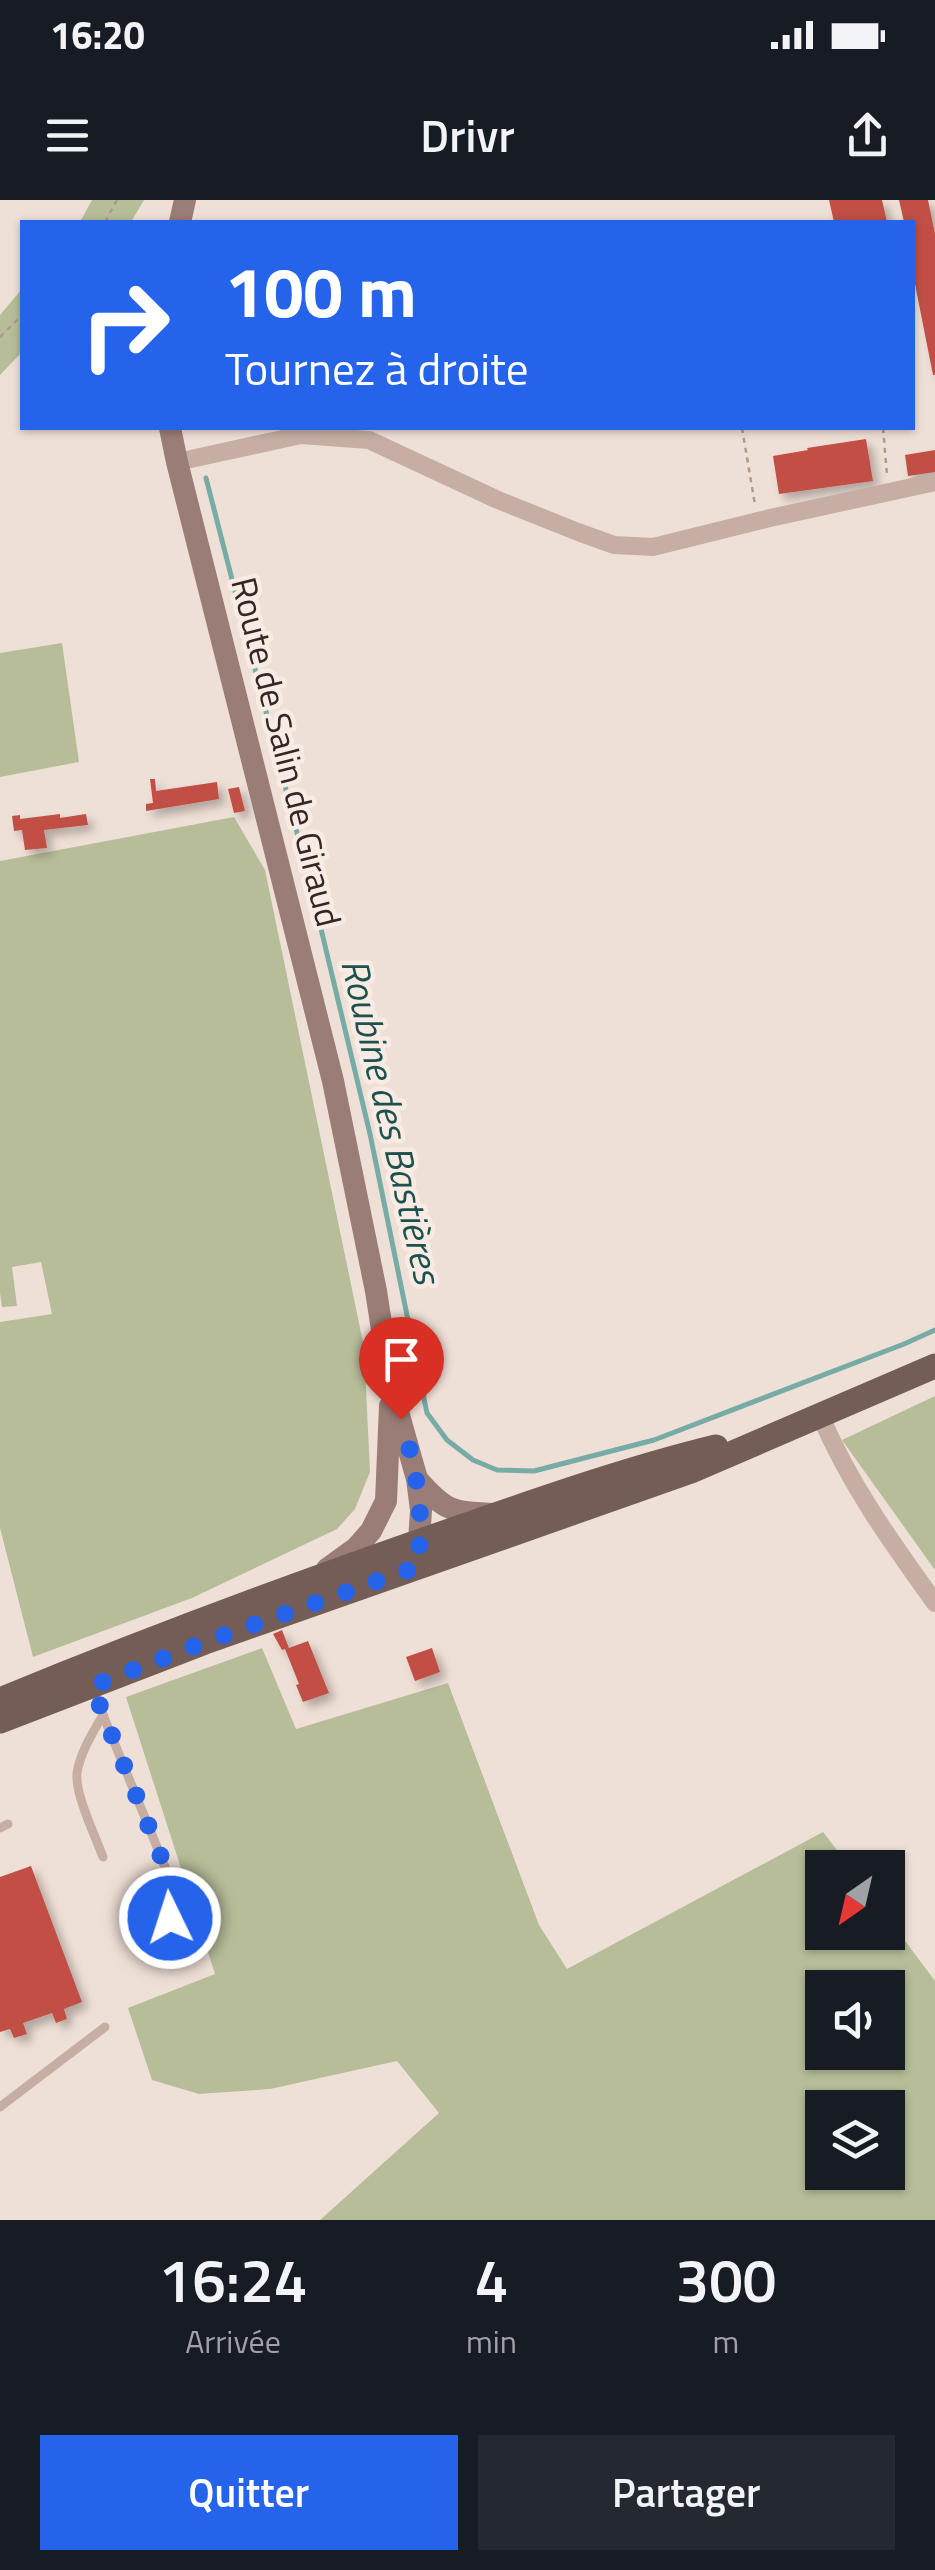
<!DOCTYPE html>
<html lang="fr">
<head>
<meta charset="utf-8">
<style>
  body { margin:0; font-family:"Titillium Web",sans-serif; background:#242831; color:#f1f3f6; height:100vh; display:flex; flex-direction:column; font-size:38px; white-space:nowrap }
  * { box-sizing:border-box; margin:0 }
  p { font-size:32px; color:#9ea1a6 }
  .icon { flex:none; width:55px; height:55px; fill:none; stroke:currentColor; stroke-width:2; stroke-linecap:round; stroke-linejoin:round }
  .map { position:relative; height:2020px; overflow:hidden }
  .panel { display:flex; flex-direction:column; background:#171b24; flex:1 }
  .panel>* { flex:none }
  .hud { position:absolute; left:20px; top:20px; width:895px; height:210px; border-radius:0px; box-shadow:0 2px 8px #0004; background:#2563eb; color:#fff; overflow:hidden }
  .needle { width:65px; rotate:214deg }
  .controls { position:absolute; left:805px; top:1650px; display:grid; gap:20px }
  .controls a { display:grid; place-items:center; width:100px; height:100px; border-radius:0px; background:#171b24; box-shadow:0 2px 8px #0004; font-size:50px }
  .pin { position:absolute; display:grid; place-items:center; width:85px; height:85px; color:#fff; margin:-102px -42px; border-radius:50% 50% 50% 0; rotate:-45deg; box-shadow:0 0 10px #0007 }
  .pin .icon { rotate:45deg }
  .me { position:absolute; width:110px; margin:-55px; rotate:356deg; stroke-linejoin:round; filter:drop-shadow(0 0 8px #0008) }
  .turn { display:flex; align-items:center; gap:35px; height:210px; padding:0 40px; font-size:45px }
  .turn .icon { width:130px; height:130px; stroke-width:2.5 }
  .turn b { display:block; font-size:70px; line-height:85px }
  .eta { display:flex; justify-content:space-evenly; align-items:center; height:170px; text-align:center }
  .eta b { font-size:60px; font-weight:600; line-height:70px }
  .primary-button { display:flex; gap:20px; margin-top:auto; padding:20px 40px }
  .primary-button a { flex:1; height:115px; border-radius:0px; background:#2563eb; color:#fff; font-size:40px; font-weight:600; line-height:115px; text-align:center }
  .primary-button a+a { background:#242831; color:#f1f3f6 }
  .status { display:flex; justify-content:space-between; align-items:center; height:70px; padding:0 50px; background:#171b24; direction:ltr }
  .status svg { height:28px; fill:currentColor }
  header { display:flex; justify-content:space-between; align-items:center; height:130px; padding:0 40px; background:#171b24; font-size:45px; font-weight:600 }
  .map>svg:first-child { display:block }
  .green { fill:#b6bd98; fill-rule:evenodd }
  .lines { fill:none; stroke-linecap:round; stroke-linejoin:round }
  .stream { stroke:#77aba5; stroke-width:5 }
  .building { fill:#c14f44; filter:url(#shadow) }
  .path { stroke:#b2988e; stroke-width:2.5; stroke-dasharray:5 5; stroke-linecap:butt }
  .service { stroke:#c6aea4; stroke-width:9 }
  .minor { stroke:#c6aea4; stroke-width:18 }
  .secondary { stroke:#9a7d76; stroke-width:22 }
  .primary { stroke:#745c57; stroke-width:25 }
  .route { stroke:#2563eb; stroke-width:18; stroke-dasharray:0 32.4 }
  .labels { text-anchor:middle; stroke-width:9; stroke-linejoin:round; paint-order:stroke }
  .street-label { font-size:35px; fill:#322725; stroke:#f8ebe3 }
  .water-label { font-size:38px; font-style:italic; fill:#1d514d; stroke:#f8ebe3 }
</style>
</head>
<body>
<div class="status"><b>16:20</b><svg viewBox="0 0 49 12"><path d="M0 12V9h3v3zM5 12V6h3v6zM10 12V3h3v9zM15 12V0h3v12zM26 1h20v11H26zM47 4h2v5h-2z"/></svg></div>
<header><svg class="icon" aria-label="menu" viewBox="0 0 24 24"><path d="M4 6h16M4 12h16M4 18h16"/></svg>Drivr<svg class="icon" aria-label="share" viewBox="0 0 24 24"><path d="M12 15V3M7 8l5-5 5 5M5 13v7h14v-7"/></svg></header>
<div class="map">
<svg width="935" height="2020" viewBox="0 0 935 2020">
  <defs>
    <filter id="shadow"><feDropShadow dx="6" dy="6" stdDeviation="5" flood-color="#0004"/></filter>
  </defs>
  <rect width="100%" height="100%" fill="#efe0d7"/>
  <g class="green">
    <path d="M92,0h52l-13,22h-51z"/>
    <path d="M22,89v63l-22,23v-60z"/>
    <path d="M62,443l17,119 -79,15v-124z"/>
    <path d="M234,617l31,53 99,477 6,125 -15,37 -18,20 -145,69 -159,59 -33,-129v-206l52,-8 -11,-52 -29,5 5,39 -15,1 -2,-14v-432z"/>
    <path d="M935,1196v174l-93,-130z"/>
    <path d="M262,1448l34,81 152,-46 91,242 28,44 256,-137 27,35 -28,1v64h66v-14l47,63v239h-615l119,-107 -42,-52 -127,28 -71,5 -47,-14 -24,-72 87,-34 -89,-277zM822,1788h66v64h-66zM822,1908h66v64h-66z"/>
  </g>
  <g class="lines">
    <path class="stream" d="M206,278l105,409 59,247 57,279 20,27 26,20 24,10 37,1 120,-31 250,-96 31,-14"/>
  </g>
  <g class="building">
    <path d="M829,0h53l5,22h-53z"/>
    <path d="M899,0h29l7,34v141h-2l-21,-106v-47h-8z"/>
    <path d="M866,239l7,42 -94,13 -6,-38 35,-6 -1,-2z"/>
    <path d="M935,250v22l-27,4 -3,-21z"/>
    <path d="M150,579h5l1,12 61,-9 2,17 -73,12v-7l7,-1z"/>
    <path d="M239,587l6,24 -11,2 -6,-24z"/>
    <path d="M60,614v4l26,-4 2,11 -44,5 3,18 -22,2 -3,-20 -8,1 -2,-15 8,-1v4z"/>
    <path d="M282,1430l7,18 19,-7 21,52 -26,9 -7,-17 3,-1 -14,-35 -3,1 -9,-16z"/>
    <path d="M432,1448l8,24 -25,9 -9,-24z"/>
    <path d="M31,1666l51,136 -18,7 3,10 -11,4 -4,-10 -29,10 4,11 -13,4 -4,-9 -10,3v-155z"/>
  </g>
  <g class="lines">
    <g class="path">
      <path d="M105,22l12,-22"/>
      <path d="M0,137l22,-22"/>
      <path d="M742,228l13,77"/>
      <path d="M883,228l4,47"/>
    </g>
    <g class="service">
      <path d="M92,1486l11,29c-10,17 -23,38 -26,58 -2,22 18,62 26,84"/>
      <path d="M103,1515l67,164c4,26 -2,43 -13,66"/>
      <path d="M0,1628l8,-4"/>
      <path d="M0,1907l105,-80"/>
    </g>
    <g class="minor">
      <path d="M177,262l124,-27 68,5 129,60 80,32 36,13 39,2 117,-29 165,-36"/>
      <path d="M821,1217c29,68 71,126 114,186"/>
    </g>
    <g class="secondary">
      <path d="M180,22l5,-22"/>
      <path d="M170,228l7,34 156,619 43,210 15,96 26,92 4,31 -3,48"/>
      <path d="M418,1280c28,32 34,32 76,34"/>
      <path d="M327,1369l29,-21 15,-17 15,-30 4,-95"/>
    </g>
    <g class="primary">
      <path d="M0,1500c141,-58 283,-111 426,-161 96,-33 192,-68 290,-92"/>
      <path d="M0,1521l205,-79 486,-171 244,-105"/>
    </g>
  </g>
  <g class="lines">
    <path class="route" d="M170,1718l3,-20 -3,-19 -78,-193 113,-44 212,-75c8,-54 0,-96 -16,-148"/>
  </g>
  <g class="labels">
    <g class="street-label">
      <text transform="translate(286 552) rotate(76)" y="12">Route de Salin de Giraud</text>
    </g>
    <g class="water-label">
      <text transform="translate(391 921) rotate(77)" y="13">Roubine des Bastières</text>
    </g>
  </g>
</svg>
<div class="controls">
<a><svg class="needle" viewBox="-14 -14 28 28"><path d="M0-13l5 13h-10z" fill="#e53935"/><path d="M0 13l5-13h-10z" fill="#9ea1a6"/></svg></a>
<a><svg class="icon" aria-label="sound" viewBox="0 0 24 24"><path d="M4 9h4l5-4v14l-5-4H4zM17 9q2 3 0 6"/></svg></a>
<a><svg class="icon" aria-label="layers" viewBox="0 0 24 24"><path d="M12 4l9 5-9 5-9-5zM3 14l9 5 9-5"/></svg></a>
</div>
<div class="pin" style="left:401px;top:1219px;background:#d93025"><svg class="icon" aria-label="arrive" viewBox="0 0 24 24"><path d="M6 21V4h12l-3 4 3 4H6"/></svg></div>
<svg class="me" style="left:170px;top:1718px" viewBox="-20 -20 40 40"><circle r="17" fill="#2563eb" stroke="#fff" stroke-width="3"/><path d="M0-11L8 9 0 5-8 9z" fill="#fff"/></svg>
<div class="hud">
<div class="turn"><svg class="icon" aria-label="right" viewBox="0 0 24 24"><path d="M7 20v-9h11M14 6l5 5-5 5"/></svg><div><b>100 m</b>Tournez à droite</div></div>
</div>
</div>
<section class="panel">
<div class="eta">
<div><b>16:24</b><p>Arrivée</p></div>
<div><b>4</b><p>min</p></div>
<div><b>300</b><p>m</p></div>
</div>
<div class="primary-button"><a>Quitter</a><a>Partager</a></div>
</section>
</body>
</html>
